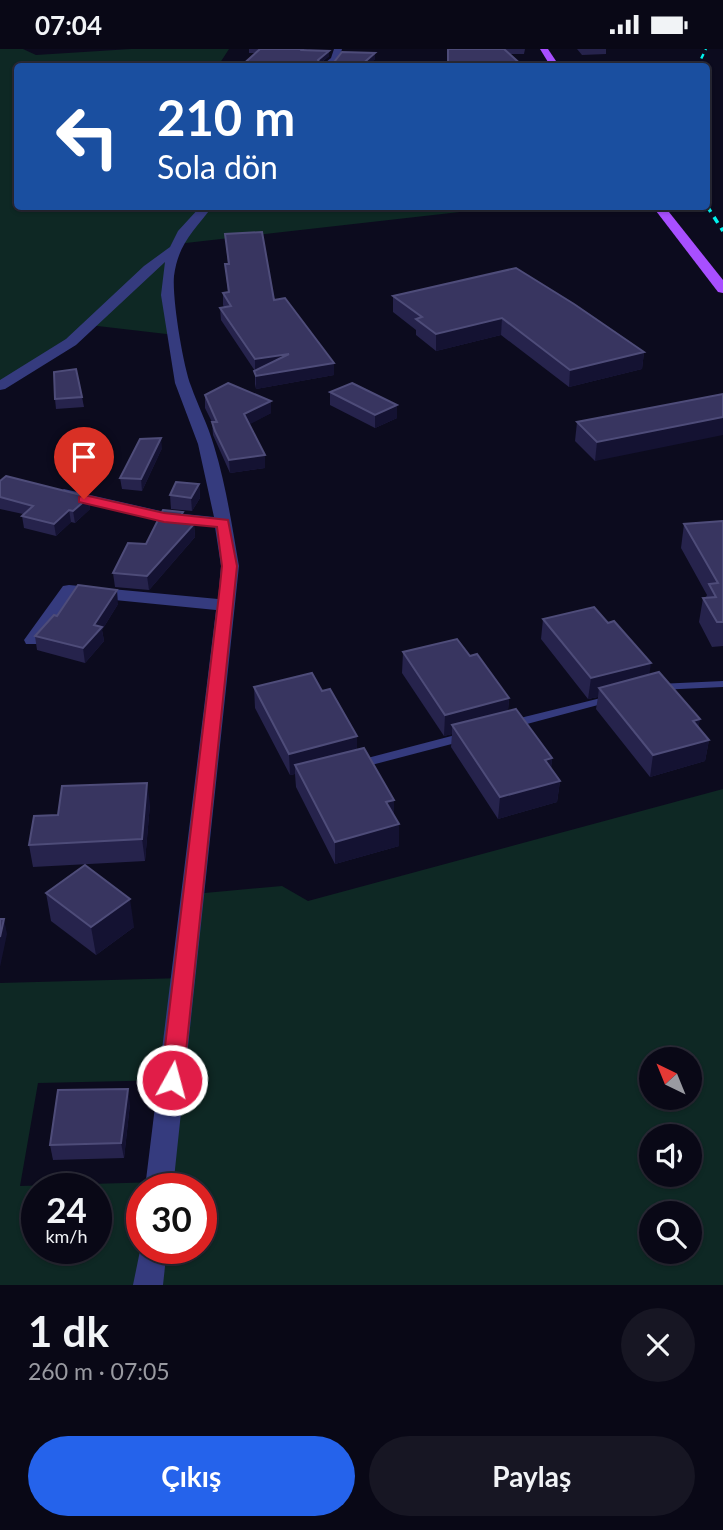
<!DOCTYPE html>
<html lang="tr">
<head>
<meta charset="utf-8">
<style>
  body { margin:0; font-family:Lato,sans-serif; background:#171623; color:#f1f3f6; height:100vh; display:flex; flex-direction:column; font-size:26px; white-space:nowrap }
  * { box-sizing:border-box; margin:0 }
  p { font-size:23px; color:#999aa1 }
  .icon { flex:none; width:38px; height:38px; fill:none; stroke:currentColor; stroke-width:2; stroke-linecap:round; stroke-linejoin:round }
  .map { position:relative; height:1236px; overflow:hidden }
  .panel { display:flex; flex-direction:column; background:#090816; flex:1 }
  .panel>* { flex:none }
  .hud { position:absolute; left:14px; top:14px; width:696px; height:147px; border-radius:7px; box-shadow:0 2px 5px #0004,0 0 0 2px #292935; background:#1a4fa0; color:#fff; overflow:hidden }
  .needle { width:46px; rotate:317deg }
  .controls { position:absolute; left:639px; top:998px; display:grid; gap:14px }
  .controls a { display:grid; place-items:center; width:63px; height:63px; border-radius:50%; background:#090816; box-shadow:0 2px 5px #0004,0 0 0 2px #292935; font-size:35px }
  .speed { position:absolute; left:21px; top:1124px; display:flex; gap:14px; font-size:35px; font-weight:700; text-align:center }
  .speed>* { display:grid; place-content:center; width:91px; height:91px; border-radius:50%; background:#090816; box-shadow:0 2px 5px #0004,0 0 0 2px #292935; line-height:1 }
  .speed small { font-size:18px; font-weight:400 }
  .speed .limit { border:10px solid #d22; background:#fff; color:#111 }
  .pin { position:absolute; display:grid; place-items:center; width:60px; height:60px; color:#fff; margin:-72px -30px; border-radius:50% 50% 50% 0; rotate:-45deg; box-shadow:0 0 7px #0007 }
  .pin .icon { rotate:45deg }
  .me { position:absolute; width:77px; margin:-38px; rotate:7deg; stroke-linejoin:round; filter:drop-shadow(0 0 5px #0008) }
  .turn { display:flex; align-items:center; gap:24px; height:147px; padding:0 28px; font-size:32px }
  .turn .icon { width:91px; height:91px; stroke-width:2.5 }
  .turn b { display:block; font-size:49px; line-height:60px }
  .round { display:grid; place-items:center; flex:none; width:74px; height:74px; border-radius:37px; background:#171623 }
  .summary { display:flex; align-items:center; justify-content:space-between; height:119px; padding:0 28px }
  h1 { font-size:42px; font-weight:700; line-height:52px }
  .cta { display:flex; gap:14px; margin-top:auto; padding:14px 28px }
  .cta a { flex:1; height:80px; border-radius:42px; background:#2563eb; color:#fff; font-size:28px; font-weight:700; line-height:80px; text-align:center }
  .cta a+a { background:#171623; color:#f1f3f6 }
  .status { display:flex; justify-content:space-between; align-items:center; height:49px; padding:0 35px; background:#090816; direction:ltr }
  .status svg { height:19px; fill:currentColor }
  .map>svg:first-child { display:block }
  .green { fill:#0e2824; fill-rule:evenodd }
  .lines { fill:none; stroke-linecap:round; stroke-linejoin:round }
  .service { fill:#353b7e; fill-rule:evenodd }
  .minor { fill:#353b7e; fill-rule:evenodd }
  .primary { fill:#a84fff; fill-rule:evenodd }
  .rail-far1 { stroke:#00f3ee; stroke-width:2.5; stroke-dasharray:5 4.5; stroke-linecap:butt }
  .rail { stroke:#00f3ee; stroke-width:3.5; stroke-dasharray:7 6; stroke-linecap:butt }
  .wall { fill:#26234c }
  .shaded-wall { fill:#141232 }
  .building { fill:#383560; stroke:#4e4c79; stroke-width:2 }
  .route { fill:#e11d48; stroke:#92132f; stroke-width:2 }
</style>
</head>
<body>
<div class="status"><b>07:04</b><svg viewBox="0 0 49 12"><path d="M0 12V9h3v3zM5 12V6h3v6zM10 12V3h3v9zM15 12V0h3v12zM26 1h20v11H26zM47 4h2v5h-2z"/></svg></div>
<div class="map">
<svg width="723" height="1236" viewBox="0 0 723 1236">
  <rect width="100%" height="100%" fill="#0c0b1e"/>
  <g class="green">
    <path d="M0,0h23l13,6 95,-6h98l-11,17 -200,1v140h486l-327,37 -7,21 5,70 -86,-10 -89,61z"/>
    <path d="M723,740v496h-723v-302l184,-5 10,-84 88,-8 26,15zM651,1010h39v38h-39zM172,1031l-12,102 -140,4 18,-103zM651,1087h39v38h-39zM37,1139h59v60h-59zM142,1139h59v60h-59zM651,1164h39v38h-39z"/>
  </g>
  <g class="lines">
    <g class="service">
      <path d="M723,632v6l-65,3 -5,-3 5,-3z"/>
      <path d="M609,647l5,3 -1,2 -101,27 -6,-4 2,-3z"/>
      <path d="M463,684l4,1 2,3 -2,3 -107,28 -6,-4 2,-3z"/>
    </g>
    <g class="minor">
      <path d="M334,0h8c-3,13 -8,18 -22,18l11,-9z"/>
      <path d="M200,158h12c-18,24 -34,37 -38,69 -2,22 9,89 17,110 7,20 17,39 23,60 12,39 18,80 25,120l-66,622h-28l71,-578 -142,-14 -34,48h-14l-2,-4 39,-54 6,-1 149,14 3,-33 -6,-39 -50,-5 -107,-25 -2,-3 8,-5 101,23 49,5 -16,-73 -23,-61 -14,-88 4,-33 -89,83 -71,44 -5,1v-10l66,-41 78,-73 26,-19 8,-16z"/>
      <path d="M142,1192v7h25l-4,37h-30z"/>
    </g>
    <g class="primary">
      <path d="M540,0h8l12,18h-9z"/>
      <path d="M653,158h12l58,73v13l-5,-1z"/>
    </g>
    <path class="rail-far1" d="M697,18l9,-18"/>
    <path class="rail" d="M707,157l16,25"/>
  </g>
  <g class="wall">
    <path d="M249,0h58l-1,1 23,1v5l-9,8 55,-11v6l-9,8h-126l15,-14h-6z"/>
    <path d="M448,0h77l-1,5h-14z"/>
    <path d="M577,0h29v5l-24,1z"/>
    <path d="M225,185l49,66 60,63v12l-78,14 -1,-5v-13l-34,-51 -1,-12 4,-1 -1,-2v-12h5l-3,-29h3z"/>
    <path d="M516,219l128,84 -2,17 -73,18 -68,-52 -65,16 -20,-16v-5l-23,-18v-16z"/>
    <path d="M330,343l67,13v13l-22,10 -45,-23z"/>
    <path d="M723,345l-128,67 -20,-20 2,-19z"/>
    <path d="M205,346l66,18 -22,11 16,44 -35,5 -17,-38 -1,-13 -7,-14z"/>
    <path d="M82,348l2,10 -28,2 -1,-10z"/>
    <path d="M162,399l-20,43 -20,-2 -2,-11z"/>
    <path d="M0,432l89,16 1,12 -15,14 -4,-1 -15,14 -32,-8 -2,-12 1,-2 -23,-5z"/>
    <path d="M199,435l1,14 -8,13 -21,-2 -1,-14z"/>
    <path d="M723,472v125l-11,1 -13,-25 4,-24 3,-1 1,-2 -26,-47 3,-24z"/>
    <path d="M184,474l10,1 1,13 -46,53 -34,-3 -2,-14 33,-29z"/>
    <path d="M118,555l-16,26 2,11 -19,22 -48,-13 -2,-14 22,-20z"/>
    <path d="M543,570l106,56 51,44 -2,8 11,13 -4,21 -55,16 -54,-68 2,-12 -10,2 -47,-60z"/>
    <path d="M403,603l67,4 39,42 -1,13 44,47 -1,11 9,12 -3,21 -59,17 -47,-72 1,-13 -8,2 -42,-63z"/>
    <path d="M254,638l68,4 35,45v13l37,67 5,30 -64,18 -39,-77 -1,-13 -5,1 -35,-67z"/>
    <path d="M150,755l-5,57 -112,6 -4,-22 29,-30z"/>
    <path d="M46,844l88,34 -38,28 -45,-34z"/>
    <path d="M130,1055l-6,54 -71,2 -3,-15z"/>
  </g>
  <g class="shaded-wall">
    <path d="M329,2v5l-11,9v-5z"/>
    <path d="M375,4v6l-9,8h-7z"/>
    <path d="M502,269l-1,17 -65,16v-17z"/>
    <path d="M644,303l-2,17 -73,18 1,-17z"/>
    <path d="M289,305l-34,18v-13z"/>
    <path d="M334,314v12l-78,14v-13z"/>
    <path d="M271,352v12l-26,14 -1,-13z"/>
    <path d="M397,356v13l-22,10v-13z"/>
    <path d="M723,368v18l-128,26 2,-19z"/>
    <path d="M161,389l1,10 -20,43 -1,-12z"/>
    <path d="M265,406v13l-35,5 -1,-13z"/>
    <path d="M199,435l1,14 -8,13 -1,-13z"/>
    <path d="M89,448l1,12 -15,14 -2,-12z"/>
    <path d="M69,461l2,12 -15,14 -2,-12z"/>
    <path d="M183,463l1,14 -7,-4z"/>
    <path d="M194,475l1,13 -46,53 -2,-14z"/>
    <path d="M117,541l1,14 -16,26 2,11 -19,22 -2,-15 11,-23z"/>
    <path d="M651,614l-3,21 -49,4 -1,9 -10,2 3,-21z"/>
    <path d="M509,649l-2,22 -55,5v9l-8,2 1,-21z"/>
    <path d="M700,670l-4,21 -3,-19z"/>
    <path d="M357,687v22l-62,7v9l-5,1 -1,-21z"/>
    <path d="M709,691l-4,21 -55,16 3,-22z"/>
    <path d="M552,709l-2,22 -5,-20z"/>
    <path d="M560,732l-3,21 -59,17 2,-22z"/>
    <path d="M147,734l3,21 -5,57 -3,-22z"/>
    <path d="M394,751v22l-8,-20z"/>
    <path d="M399,775v22l-64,18v-22z"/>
    <path d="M130,850l4,28 -38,28 -5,-28z"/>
    <path d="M4,870l3,15 -7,33v-30z"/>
    <path d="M128,1040l2,15 -6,54 -3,-15z"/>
  </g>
  <g class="building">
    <path d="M260,0h43l-1,1 27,1 -11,9 2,4 14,-2 8,-10 33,1 -16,14h-119z"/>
    <path d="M448,0h56l20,18h-76z"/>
    <path d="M262,183l12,68 11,-2 49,65 -78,13 -2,-5 35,-17 -34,5 -35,-51 11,-2 -8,-13 6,-1 -4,-28h4l-4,-30z"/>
    <path d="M516,219l58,36 70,48 -74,18 -68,-52 -66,16 -20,-15 6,-2 -29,-21z"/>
    <path d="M76,320l6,28 -27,2 -1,-27z"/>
    <path d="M228,334l43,18 -27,13 21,41 -36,5 -14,-29 -3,-9h5l-12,-27z"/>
    <path d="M352,334l45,22 -22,10 -45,-23z"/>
    <path d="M723,345v23l-126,25 -20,-20z"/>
    <path d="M161,389l-20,41 -21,-1 20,-39z"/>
    <path d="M6,427l83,21 -16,14 -4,-1 -15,14 -32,-8 11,-10 -33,-9v-16z"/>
    <path d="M176,433l23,2 -8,14 -21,-3z"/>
    <path d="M163,461l20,2 -6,10 17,2 -47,52 -34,-3 15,-30 18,1z"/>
    <path d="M723,472v101h-6l-14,-24 13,-1 -7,-13 9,-1 -34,-59z"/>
    <path d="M78,536l39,5 -23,35 8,2 -19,21 -48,-12 19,-21 3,1z"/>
    <path d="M594,558l14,16 6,-2 37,42 -60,15 -48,-59z"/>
    <path d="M457,590l13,17 7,-2 32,44 -64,17 -42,-63z"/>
    <path d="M659,623l41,47 -7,2 16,19 -56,15 -54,-67z"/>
    <path d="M312,624l10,18 8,-2 27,47 -68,18 -35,-67z"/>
    <path d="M516,660l36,49 -7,2 15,21 -60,16 -48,-72z"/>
    <path d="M364,699l30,52 -8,2 13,22 -64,18 -40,-77z"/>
    <path d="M147,734l-5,56 -113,6 5,-29 24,-1 4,-29z"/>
    <path d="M85,816l45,34 -39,28 -45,-34z"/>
    <path d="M0,870h4l-4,18z"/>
    <path d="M128,1040l-7,54 -71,2 8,-55z"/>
  </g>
  <path class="route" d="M84,446l80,18 64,7 9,46 -54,514 -3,6 -8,3 -7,-3 -4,-6 59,-494 2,-20 -5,-39 -53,-5 -85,-20v-5z"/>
</svg>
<div class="controls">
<a><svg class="needle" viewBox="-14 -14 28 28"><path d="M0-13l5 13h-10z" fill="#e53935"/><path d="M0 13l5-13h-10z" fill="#999aa1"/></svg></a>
<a><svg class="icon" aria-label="sound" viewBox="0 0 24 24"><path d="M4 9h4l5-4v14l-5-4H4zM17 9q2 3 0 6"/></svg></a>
<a><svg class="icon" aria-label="search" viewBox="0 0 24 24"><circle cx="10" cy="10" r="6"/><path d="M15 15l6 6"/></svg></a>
</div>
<div class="speed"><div>24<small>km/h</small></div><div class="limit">30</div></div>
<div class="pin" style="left:84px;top:450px;background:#d93025"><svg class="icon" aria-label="arrive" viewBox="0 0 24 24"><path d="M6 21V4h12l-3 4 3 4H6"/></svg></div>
<svg class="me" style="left:172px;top:1031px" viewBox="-20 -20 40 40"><circle r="17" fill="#e11d48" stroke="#fff" stroke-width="3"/><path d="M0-11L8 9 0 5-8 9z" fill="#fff"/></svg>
<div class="hud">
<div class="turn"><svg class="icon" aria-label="left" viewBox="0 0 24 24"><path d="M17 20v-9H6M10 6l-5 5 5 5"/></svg><div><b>210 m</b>Sola dön</div></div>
</div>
</div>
<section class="panel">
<div class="summary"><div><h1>1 dk</h1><p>260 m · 07:05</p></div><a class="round"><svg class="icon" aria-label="close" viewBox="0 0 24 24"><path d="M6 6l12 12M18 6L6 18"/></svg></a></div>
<div class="cta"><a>Çıkış</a><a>Paylaş</a></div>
</section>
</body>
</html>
